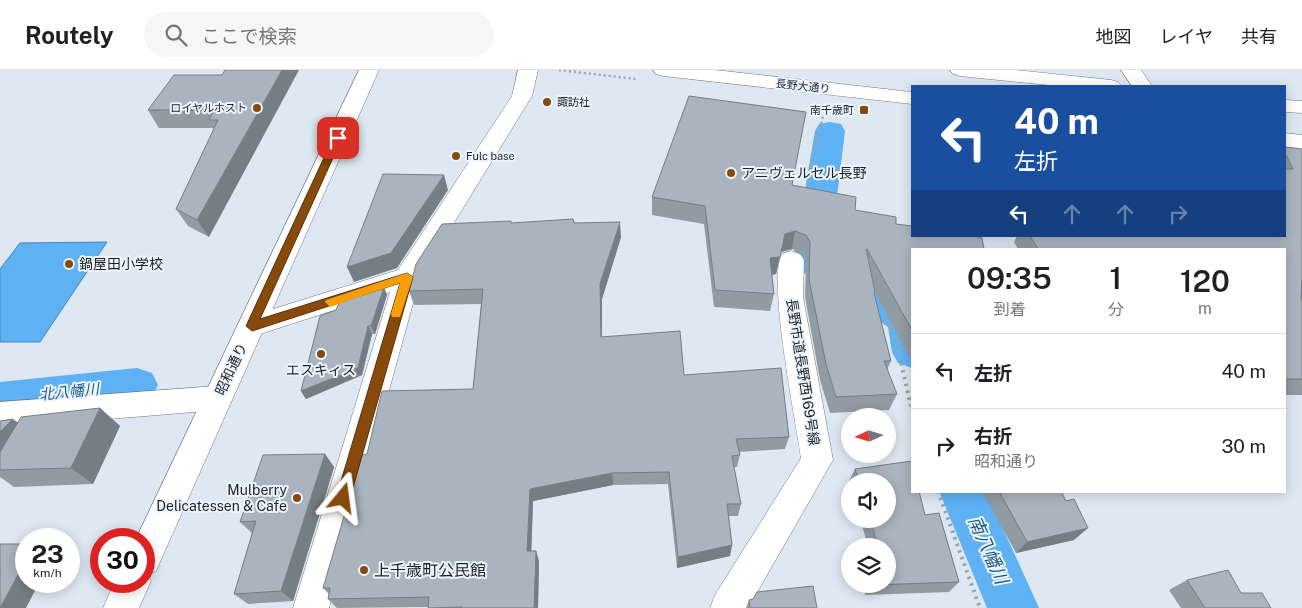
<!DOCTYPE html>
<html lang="ja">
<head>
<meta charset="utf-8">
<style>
  body { margin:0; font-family:"Public Sans","Noto Sans JP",sans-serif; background:#f6f6f6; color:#202124; height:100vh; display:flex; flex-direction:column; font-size:19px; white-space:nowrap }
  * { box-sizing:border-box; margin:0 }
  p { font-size:16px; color:#757577 }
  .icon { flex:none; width:28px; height:28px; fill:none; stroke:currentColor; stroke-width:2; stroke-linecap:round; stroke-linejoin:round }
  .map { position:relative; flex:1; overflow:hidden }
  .side { position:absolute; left:911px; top:178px; width:375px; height:245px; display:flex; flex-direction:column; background:#fff; border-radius:0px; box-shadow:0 2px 12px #0003 }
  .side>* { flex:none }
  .guide { position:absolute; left:911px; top:15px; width:375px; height:152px; border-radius:0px; box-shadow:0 2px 12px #0003; background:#1a4fa0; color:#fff; overflow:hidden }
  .needle { width:32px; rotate:266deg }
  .buttons { position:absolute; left:841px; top:338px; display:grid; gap:10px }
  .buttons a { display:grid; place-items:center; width:55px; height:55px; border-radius:50%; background:#fff; box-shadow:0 2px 12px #0003; font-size:25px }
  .speed { position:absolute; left:15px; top:458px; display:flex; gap:10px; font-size:25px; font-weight:700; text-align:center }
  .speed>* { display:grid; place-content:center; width:65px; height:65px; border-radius:50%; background:#fff; box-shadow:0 2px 12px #0003; line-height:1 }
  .speed small { font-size:12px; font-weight:400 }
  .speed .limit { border:8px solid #d22; background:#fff; color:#111 }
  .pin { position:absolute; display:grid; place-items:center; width:42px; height:42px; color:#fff; margin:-21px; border-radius:10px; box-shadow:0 2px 8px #0006 }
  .me { position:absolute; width:55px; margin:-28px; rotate:16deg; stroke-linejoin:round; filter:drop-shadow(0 0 4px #0008) }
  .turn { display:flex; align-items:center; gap:18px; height:105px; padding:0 20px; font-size:22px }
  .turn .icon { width:65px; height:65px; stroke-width:2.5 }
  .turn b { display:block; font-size:35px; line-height:42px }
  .lanes { display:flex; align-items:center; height:48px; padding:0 20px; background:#0003; justify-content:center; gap:25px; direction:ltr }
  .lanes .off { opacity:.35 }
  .eta { display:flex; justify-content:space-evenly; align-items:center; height:85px; text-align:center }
  .eta b { font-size:30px; font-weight:600; line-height:35px }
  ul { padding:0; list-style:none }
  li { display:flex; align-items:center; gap:15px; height:75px; padding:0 20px; border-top:1px solid #e0e0e0 }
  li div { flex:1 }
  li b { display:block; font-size:19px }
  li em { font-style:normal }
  header { display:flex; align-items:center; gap:30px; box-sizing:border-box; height:70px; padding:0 25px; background:#fff; border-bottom:1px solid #e0e0e0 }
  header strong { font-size:24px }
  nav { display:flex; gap:28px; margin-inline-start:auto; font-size:18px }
  .search { width:350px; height:45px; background:#f6f6f6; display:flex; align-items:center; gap:12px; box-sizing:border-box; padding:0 18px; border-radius:28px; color:#757577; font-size:19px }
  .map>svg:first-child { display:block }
  .water { fill:#5eb1f3; stroke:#4a86b5 }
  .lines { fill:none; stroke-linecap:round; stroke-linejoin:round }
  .canal { fill:#5eb1f3; fill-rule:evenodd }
  .minor-casing { stroke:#6f7982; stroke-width:1 }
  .highway-casing { stroke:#6f7982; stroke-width:1 }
  .path-far1 { stroke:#9da5ad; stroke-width:2.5; stroke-dasharray:2 3; stroke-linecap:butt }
  .path { stroke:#9da5ad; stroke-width:4; stroke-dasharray:2.5 4.5; stroke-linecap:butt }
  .minor { fill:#fff; fill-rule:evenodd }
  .highway { fill:#fff; fill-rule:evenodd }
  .wall { fill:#919ba3 }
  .shaded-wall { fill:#767e85 }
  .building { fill:#a9b4be; stroke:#767e85 }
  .route { fill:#884a0a; stroke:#583006 }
  .slow { fill:#f59e0b }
  .poi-dot { fill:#884a0a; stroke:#ecf5fd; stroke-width:2 }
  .labels { text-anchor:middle; stroke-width:4; stroke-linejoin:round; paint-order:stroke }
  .far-street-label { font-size:11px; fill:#1d2125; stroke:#ecf5fd }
  .far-poi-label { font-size:11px; fill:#1d2125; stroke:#ecf5fd; text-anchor:start }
  .poi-label { font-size:14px; fill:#1d2125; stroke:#ecf5fd; text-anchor:start }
  .street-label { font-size:14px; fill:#1d2125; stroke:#ecf5fd }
  .water-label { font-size:15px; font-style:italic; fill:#1f5a86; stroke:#ecf5fd }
  .near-poi-label { font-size:16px; fill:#1d2125; stroke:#ecf5fd; text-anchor:start }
  .near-water-label { font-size:18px; font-style:italic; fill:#1f5a86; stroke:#ecf5fd }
</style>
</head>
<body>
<header>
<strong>Routely</strong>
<div class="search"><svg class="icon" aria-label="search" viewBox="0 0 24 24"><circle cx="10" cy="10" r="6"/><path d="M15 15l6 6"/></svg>ここで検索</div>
<nav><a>地図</a><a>レイヤ</a><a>共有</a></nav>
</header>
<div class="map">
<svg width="1302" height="538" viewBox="0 0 1302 538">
  <rect width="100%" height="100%" fill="#dde8f2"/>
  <path class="water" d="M107,172l-67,100h-40v-73l20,-26z"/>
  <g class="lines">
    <g class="canal">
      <path d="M830,52l11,2 4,7 -15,123 82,49v65l-14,-5 -6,-11 -4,-25 -90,-58 -5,-9 22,-129 4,-7z"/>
      <path d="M137,298l15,5 6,12 -6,12 -15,5 -137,16v-36z"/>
      <path d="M939,421h47l53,117h-52z"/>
    </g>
    <g class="minor-casing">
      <g id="minor">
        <path d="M518,0h20l-6,26 -112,182 -91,330h-36l97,-316 -139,45 -10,-4 -4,-7 4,-7 157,-49 114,-174z"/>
        <path d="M653,0h62l197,22v12l-249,-28 -7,-2z"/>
        <path d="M950,0h65l96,10 7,2 3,4h-63l-98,-10 -7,-2z"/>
        <path d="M1121,0h20l11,16h-20z"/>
        <path d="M1285,30l17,1v12l-17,-1z"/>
        <path d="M1285,63l17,2v14l-17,-2z"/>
        <path d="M791,181l9,3 4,6 -1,37 30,163 -85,148h-38l5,-13 86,-137c-5,-37 -34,-178 -19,-204z"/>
        <path d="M218,316l10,3 5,9 -5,9 -10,3 -218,18v-26z"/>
      </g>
    </g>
    <g class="highway-casing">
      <path id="highway" d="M359,0h20l-223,501 -8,3 3,7 -12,27h-36l12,-27h29v-42h-8z"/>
    </g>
    <g class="path-far1">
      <path d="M559,0l77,9"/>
      <path d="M806,122l17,-77"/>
    </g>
    <g class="path">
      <path d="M877,247l16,10 19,84"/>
      <path d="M938,421l42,117"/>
    </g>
    <use href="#minor" class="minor"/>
    <use href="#highway" class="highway"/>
  </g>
  <g class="wall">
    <path d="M222,5l-13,162 -21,-11 -12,-17 38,-80 -1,-1h-54l-11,-18z"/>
    <path d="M1285,77l17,2v246h-17v-146h-267l-4,-7 3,-6h268z"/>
    <path d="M792,115l63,25 41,14 16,25v113l-37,-70 -1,3 17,66 -4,9 10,24 -8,16 -59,3 -10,-33 -15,-83 1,-37 -4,-7 -10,-4 -11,3 -5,22 -4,1 2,19 -4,17 -56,-4 -10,-83 -52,-9v-18z"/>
    <path d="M511,151v2h63l47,14 -19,62v38l82,38 105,62 -4,12 -46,3 1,3 -3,12h-3l7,37 -3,12h-9l3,29 -2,11 -53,12 -9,-84 -55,1 -80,16 -2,50h5l3,10 -1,47h-110v-1l-91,1 -9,-9 1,-5 -6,-6 44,-134 106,-65 8,-85 -67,1 -5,-14z"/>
    <path d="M387,225l-12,39h-3l-10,41 -56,24 -5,-8z"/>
    <path d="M100,338l20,18 -27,58 -79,3 -14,-10v-56l18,1z"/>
    <path d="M325,384l9,13 -41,134 -45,3 -14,-10 18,-61 -12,-11z"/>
    <path d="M912,391v30h7l6,24 14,-2 20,69 -10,10 -84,3 -1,-11h24v-38h-20l-8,-27h28v-38h-38v3l-1,-3 6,-12z"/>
    <path d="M982,421h79l13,49 -58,13z"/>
    <path d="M1187,510l54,13 30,15h-90l-12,-18z"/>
    <path d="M749,530l68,8h-71z"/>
  </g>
  <g class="shaded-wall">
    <path d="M282,0h17l-90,167 -12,-17z"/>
    <path d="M444,105l4,15 -51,78 -43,14 -7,-15z"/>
    <path d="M620,152l1,15 -19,62v52l-1,-14 -1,-53z"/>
    <path d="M795,161l-3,18 -11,3 -5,22 -9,2 3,-18 15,-24z"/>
    <path d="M384,217l3,8 -12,39 -4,-8z"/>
    <path d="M368,256l4,8 -10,41 -56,24 -5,-8z"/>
    <path d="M100,338l20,18 -27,58 -22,-16z"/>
    <path d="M13,349l22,16 -35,35v-38z"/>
    <path d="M325,384l9,13 -41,134 -12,-10z"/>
    <path d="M612,403l1,12 -80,16 -2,61 -4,-11 3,-62z"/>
    <path d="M1088,458l-14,12 -58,13 11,-11z"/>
    <path d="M732,475l-2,11 -53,12 1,-11z"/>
    <path d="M536,481l3,10 -1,47h-4z"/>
    <path d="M26,490v21h14l-14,27h-26z"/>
  </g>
  <g class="building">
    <path d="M225,0h57l-85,150 -21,-11 42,-89h-9l5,-10h-66l26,-35h48z"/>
    <path d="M689,26l117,16 -14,73 64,12 -1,13 41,7v7l16,2v10h62l8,2 2,11h-72v81l-45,-81h-1l9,43 -1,1 17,68h-7l13,33 -61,3 -10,-33 -17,-85 1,-37 -4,-7 -11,-4 -10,3 -5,23 -10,1 4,36 -59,-4 -10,-84 -53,-9z"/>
    <path d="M1285,77l17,2v131l-1,18 1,3v78h-17v-130h-247l-8,-13h255v-67h8l-8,-16z"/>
    <path d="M383,104l61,1 -53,78 -44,14z"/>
    <path d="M573,149l1,4 46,-1 -20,62 1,53 79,-6 4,44 97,-7 8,69 -53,2 4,16 -8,1 9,48h-14l5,41 -54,12 -9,-85 -57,1 -82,16 -3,62h9l-2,57h-73l1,-1 -34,1 1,-11 -101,2 2,-11h-7l39,-133 5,-1 15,-63 91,-2 10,-100 -74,2 7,-27 26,-40 69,-3v2z"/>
    <path d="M384,217l-13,39h-3l-10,42 -57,23 19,-75 16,-6 4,-9z"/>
    <path d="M100,338l-29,60 -71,2v-18l21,-35z"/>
    <path d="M13,349l-13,13v-11z"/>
    <path d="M325,384l-44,137 -47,3 22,-73 -16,1 23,-67z"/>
    <path d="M912,391v30h7l6,24 14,-2 20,69 -86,3 -1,-1h16v-38h-10l-8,-27h18v-38h-29l-4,-12z"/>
    <path d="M999,421h62l5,10 8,-2 14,29 -61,14z"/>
    <path d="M0,474h26v16l-26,48z"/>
    <path d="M1228,500l13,23h21l9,15h-66l-18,-28z"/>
    <path d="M813,516l4,22h-67l-1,-8 4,-1 4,-7z"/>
  </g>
  <path class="route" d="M334,66h4l4,2 -82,181 147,-46 6,4 -63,221 -2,4 -5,2 -5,-2 -2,-4 64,-215 -148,48 -6,-5z"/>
  <path class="slow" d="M407,203l6,4 -13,40h-8l-1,-3 9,-31 -70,24 -5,-5 1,-2z"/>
  <g class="poi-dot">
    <circle cx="547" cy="32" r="5"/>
    <circle cx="257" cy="38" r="5"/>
    <rect x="859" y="35" width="10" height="10" rx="2.5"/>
    <circle cx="456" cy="86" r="5"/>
    <circle cx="731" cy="103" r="5"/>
    <circle cx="69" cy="194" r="5"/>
    <circle cx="321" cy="284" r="5"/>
    <circle cx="297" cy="428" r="5"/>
    <circle cx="364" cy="500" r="5"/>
  </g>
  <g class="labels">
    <g class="far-street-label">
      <text transform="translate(803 16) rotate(6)" y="4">長野大通り</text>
    </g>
    <g class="far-poi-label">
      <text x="557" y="36">諏訪社</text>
      <text x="247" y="42" text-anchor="end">ロイヤルホスト</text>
      <text x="854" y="44" text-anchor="end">南千歳町</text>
      <text x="466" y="90">Fulc base</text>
    </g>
    <g class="poi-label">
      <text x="741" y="108">アニヴェルセル長野</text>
      <text x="79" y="199">鍋屋田小学校</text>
      <text x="321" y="305" text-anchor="middle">エスキィス</text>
      <text x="287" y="425" text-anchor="end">Mulberry<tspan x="287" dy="16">Delicatessen &amp; Cafe</tspan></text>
    </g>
    <g class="street-label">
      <text transform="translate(231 299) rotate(-65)" y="5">昭和通り</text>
      <text transform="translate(803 302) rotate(81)" y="5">長野市道長野西169号線</text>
    </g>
    <g class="water-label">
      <text transform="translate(69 322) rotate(-6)" y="5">北八幡川</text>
    </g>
    <g class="near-poi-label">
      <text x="374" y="506">上千歳町公民館</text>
    </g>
    <g class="near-water-label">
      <text transform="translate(988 480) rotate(66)" y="6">南八幡川</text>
    </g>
  </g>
</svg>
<div class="buttons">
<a><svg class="needle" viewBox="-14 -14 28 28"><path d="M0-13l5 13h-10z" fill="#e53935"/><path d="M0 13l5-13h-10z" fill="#757577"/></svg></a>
<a><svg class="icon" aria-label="sound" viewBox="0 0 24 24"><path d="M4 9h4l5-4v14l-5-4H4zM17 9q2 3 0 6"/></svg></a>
<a><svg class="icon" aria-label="layers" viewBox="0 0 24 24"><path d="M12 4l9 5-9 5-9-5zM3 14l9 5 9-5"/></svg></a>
</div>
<div class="speed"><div>23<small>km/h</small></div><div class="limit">30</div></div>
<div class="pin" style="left:338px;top:68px;background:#d93025"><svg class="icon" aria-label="arrive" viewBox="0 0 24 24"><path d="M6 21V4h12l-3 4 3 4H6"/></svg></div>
<svg class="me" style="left:343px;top:428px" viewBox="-20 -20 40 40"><path d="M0-17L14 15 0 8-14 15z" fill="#884a0a" stroke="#fff" stroke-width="4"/></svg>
<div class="guide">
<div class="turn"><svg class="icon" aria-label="left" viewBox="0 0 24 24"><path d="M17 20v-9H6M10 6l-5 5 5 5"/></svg><div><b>40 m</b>左折</div></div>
<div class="lanes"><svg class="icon" aria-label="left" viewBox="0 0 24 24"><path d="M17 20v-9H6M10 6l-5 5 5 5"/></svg><svg class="icon off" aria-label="ahead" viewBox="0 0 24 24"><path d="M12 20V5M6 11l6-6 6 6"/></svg><svg class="icon off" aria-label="ahead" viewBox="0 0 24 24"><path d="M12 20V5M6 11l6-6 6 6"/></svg><svg class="icon off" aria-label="right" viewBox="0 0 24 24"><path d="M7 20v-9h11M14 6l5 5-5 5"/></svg></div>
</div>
<section class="side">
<div class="eta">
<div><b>09:35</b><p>到着</p></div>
<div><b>1</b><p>分</p></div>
<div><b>120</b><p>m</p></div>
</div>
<ul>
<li><svg class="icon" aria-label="left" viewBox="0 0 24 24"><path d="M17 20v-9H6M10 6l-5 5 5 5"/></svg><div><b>左折</b></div><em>40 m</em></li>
<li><svg class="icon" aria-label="right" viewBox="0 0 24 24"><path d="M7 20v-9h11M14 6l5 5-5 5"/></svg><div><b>右折</b><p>昭和通り</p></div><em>30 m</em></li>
</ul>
</section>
</div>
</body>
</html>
